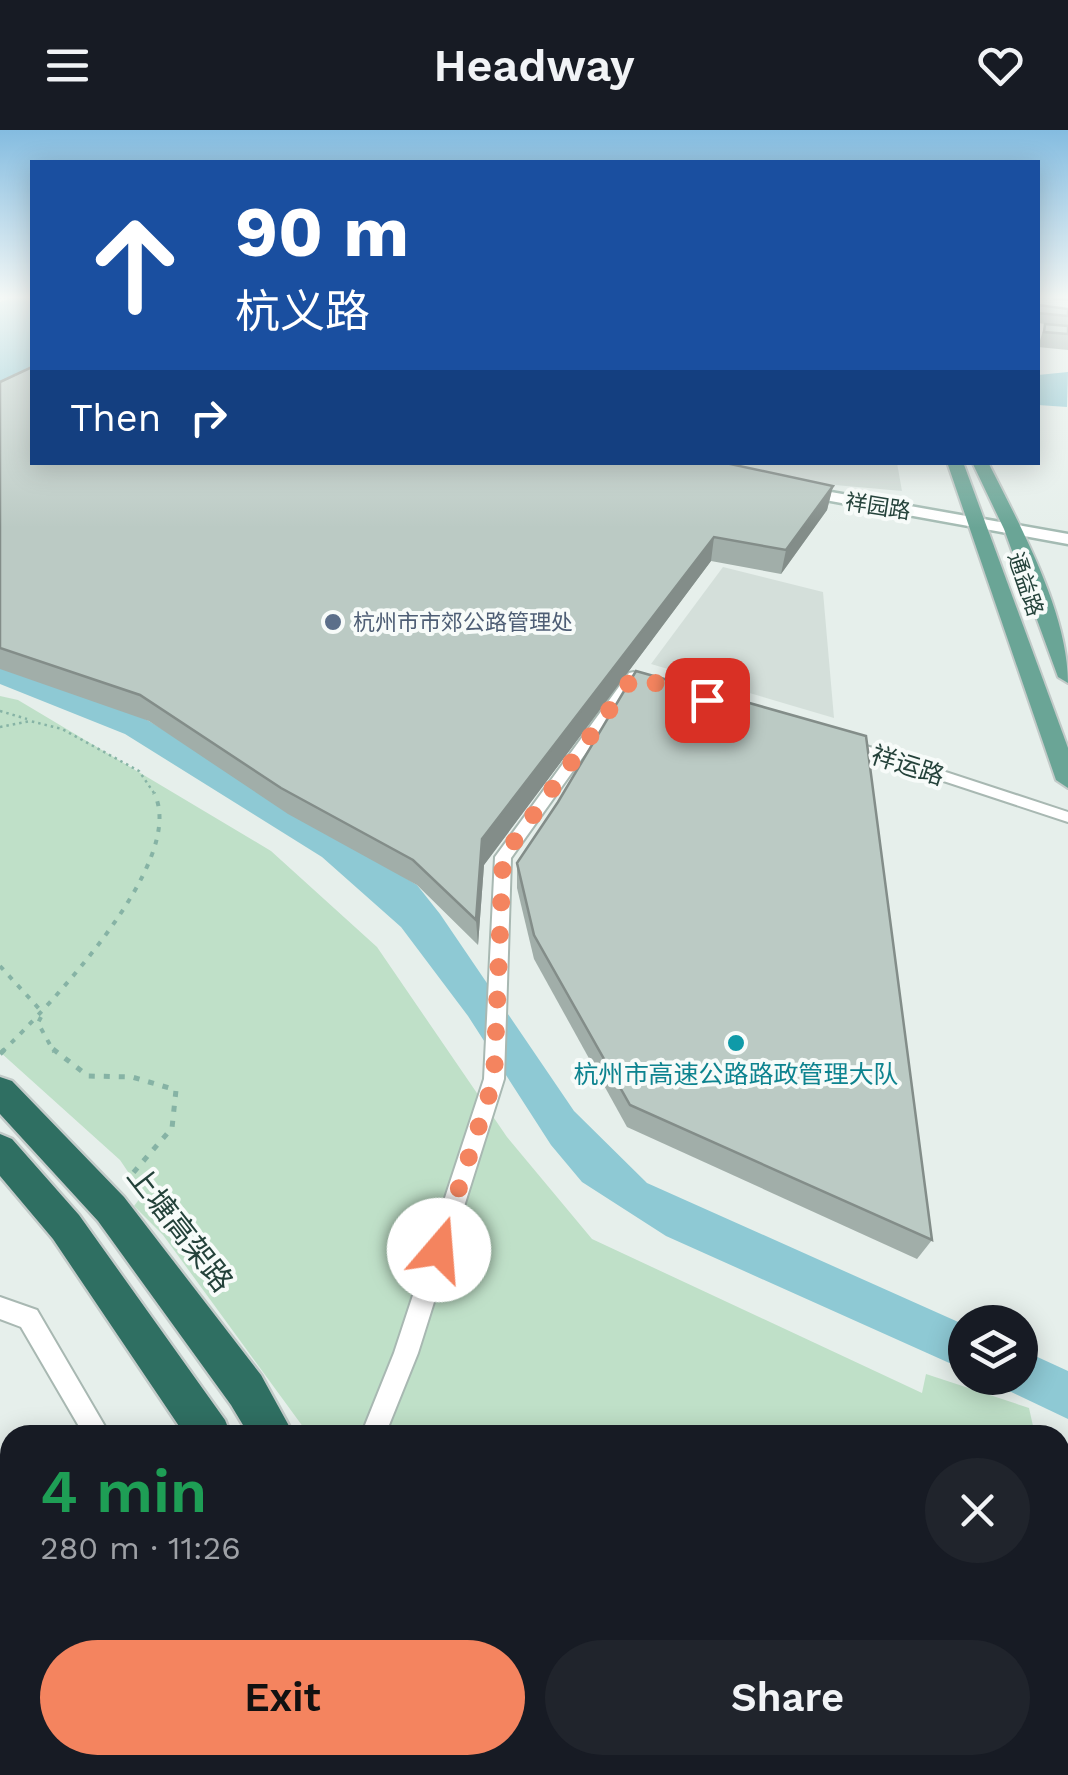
<!DOCTYPE html>
<html lang="en">
<head>
<meta charset="utf-8">
<style>
  body { margin:0; font-family:"Work Sans","Noto Sans SC",sans-serif; background:#20242c; color:#f1f3f6; height:100vh; display:flex; flex-direction:column; font-size:38px; white-space:nowrap }
  * { box-sizing:border-box; margin:0 }
  p { font-size:32px; color:#9ea1a6 }
  .icon { flex:none; width:55px; height:55px; fill:none; stroke:currentColor; stroke-width:2; stroke-linecap:round; stroke-linejoin:round }
  .map { position:relative; flex:1; overflow:hidden }
  .drawer { position:absolute; left:0px; top:1295px; width:1070px; height:350px; display:flex; flex-direction:column; background:#171b24; border-radius:30px 30px 0 0; box-shadow:0 5px 25px #0003 }
  .drawer>* { flex:none }
  .guide { position:absolute; left:30px; top:30px; width:1010px; height:305px; border-radius:0px; box-shadow:0 5px 25px #0003; background:#1a4fa0; color:#fff; overflow:hidden }
  .fabs { position:absolute; left:948px; top:1175px; display:grid; gap:20px }
  .fabs a { display:grid; place-items:center; width:90px; height:90px; border-radius:50%; background:#171b24; box-shadow:0 5px 25px #0003; font-size:50px }
  .pin { position:absolute; display:grid; place-items:center; width:85px; height:85px; color:#fff; margin:-42px; border-radius:20px; box-shadow:0 5px 15px #0006 }
  .me { position:absolute; width:110px; margin:-55px; rotate:18deg; stroke-linejoin:round; filter:drop-shadow(0 0 8px #0008) }
  .turn { display:flex; align-items:center; gap:35px; height:210px; padding:0 40px; font-size:45px }
  .turn .icon { width:130px; height:130px; stroke-width:2.5 }
  .turn b { display:block; font-size:70px; line-height:85px }
  .then { display:flex; align-items:center; height:95px; padding:0 40px; background:#0003; gap:20px; font-size:38px }
  .round { display:grid; place-items:center; flex:none; width:105px; height:105px; border-radius:52px; background:#20242c }
  .summary { display:flex; align-items:center; justify-content:space-between; height:170px; padding:0 40px }
  h1 { font-size:60px; font-weight:600; line-height:75px; color:#1e9e55 }
  .button { display:flex; gap:20px; margin-top:auto; padding:20px 40px }
  .button a { flex:1; height:115px; border-radius:60px; background:#f4845f; color:#111; font-size:40px; font-weight:600; line-height:115px; text-align:center }
  .button a+a { background:#20242c; color:#f1f3f6 }
  header { display:flex; justify-content:space-between; align-items:center; height:130px; padding:0 40px; background:#171b24; font-size:45px; font-weight:600 }
  .map>svg:first-child { display:block }
  .built { fill:#d4dfda }
  .green { fill:#bfe0c8 }
  .water { fill:#8ec9d4 }
  .lines { fill:none; stroke-linecap:round; stroke-linejoin:round }
  .street-casing { stroke:#a8b8b2; stroke-width:4 }
  .secondary-casing { stroke:#a4bbb3; stroke-width:5 }
  .primary-casing { stroke:#c2cac8; stroke-width:4 }
  .highway-casing { stroke:#c2cac8; stroke-width:5 }
  .path-far2 { stroke:#86b3a5; stroke-width:2.5; stroke-dasharray:2.5 4; stroke-linecap:butt }
  .path-far1 { stroke:#86b3a5; stroke-width:4; stroke-dasharray:5 8; stroke-linecap:butt }
  .path { stroke:#86b3a5; stroke-width:5; stroke-dasharray:6 9; stroke-linecap:butt }
  .street { fill:#fff; fill-rule:evenodd }
  .secondary { fill:#fff; fill-rule:evenodd }
  .primary { fill:#6aa596; fill-rule:evenodd }
  .highway { fill:#2f6f62; fill-rule:evenodd }
  .wall { fill:#a1aea9 }
  .shaded-wall { fill:#838d89 }
  .building { fill:#bbcac4; stroke:#838d89; stroke-width:2.5 }
  .route { stroke:#f4845f; stroke-width:18; stroke-dasharray:0 32.4 }
  .service-dot { fill:#5c6f8a; stroke:#f7fbf9; stroke-width:4 }
  .culture-dot { fill:#0f9aa8; stroke:#f7fbf9; stroke-width:4 }
  .labels { text-anchor:middle; stroke-width:8; stroke-linejoin:round; paint-order:stroke }
  .far-street-label { font-size:22px; fill:#24423a; stroke:#f7fbf9 }
  .far-service-label { font-size:22px; fill:#4e5e75; stroke:#f7fbf9; text-anchor:start }
  .street-label { font-size:25px; fill:#24423a; stroke:#f7fbf9 }
  .culture-label { font-size:25px; fill:#0d838f; stroke:#f7fbf9 }
  .near-street-label { font-size:30px; fill:#24423a; stroke:#f7fbf9 }
</style>
</head>
<body>
<header><svg class="icon" aria-label="menu" viewBox="0 0 24 24"><path d="M4 6h16M4 12h16M4 18h16"/></svg>Headway<svg class="icon" aria-label="heart" viewBox="0 0 24 24"><path d="M12 20l-8-8c-3-5 5-10 8-4 3-6 11-1 8 4z"/></svg></header>
<div class="map">
<svg width="1068" height="1645" viewBox="0 0 1068 1645">
  <rect width="100%" height="100%" fill="#e6efeb"/>
  <g class="built">
    <path d="M700,333h197l5,28 -112,-10z"/>
    <path d="M723,437l100,25 11,126 -183,-54z"/>
  </g>
  <g class="green">
    <path d="M0,566l18,4 253,151 106,96 130,190 85,102 330,154 4,-19 103,34 6,27h-726l-146,-200 -29,-29 9,-12 -23,-34 -120,-108z"/>
    <path d="M1060,1328l8,4v313h-562l-6,-10h560z"/>
  </g>
  <g class="water">
    <path d="M11,168h21v75l-32,18v-89z"/>
    <path d="M1068,242l-1,35 -29,-2v-30z"/>
    <path d="M0,532l105,37 44,22 268,164 23,29 134,197 73,72 318,142v45l-299,-134 -84,-54 -31,-37 -83,-129 -67,-89 -79,-70 -197,-123 -125,-50z"/>
    <path d="M1020,1219l48,22v48l-86,-41h38z"/>
  </g>
  <g class="lines">
    <g class="street-casing">
      <g id="street">
        <path d="M634,542l17,7 -7,4 -7,-2 -126,177 -7,221 -86,274 -33,82h-24l33,-82 90,-274 11,-222 134,-184z"/>
        <path d="M845,609l223,73v10l-228,-75v-6z"/>
        <path d="M0,1167l37,13 73,125h-26l-63,-108 -21,-8z"/>
        <path d="M241,1635h30l3,10h-30z"/>
      </g>
    </g>
    <g class="secondary-casing">
      <path id="secondary" d="M797,356l271,48v10l-276,-50 -3,-3z"/>
    </g>
    <g class="primary-casing">
      <g id="primary">
        <path d="M947,332h16l105,286v40l-12,-8z"/>
        <path d="M972,332h16c32,64 80,150 80,221l-10,-6 -54,-148z"/>
      </g>
    </g>
    <g class="highway-casing">
      <g id="highway">
        <path d="M0,947l12,4 112,116 137,178 33,60h-45l-18,-30 -133,-184 -98,-107z"/>
        <path d="M0,1004l12,5 67,76 146,205 6,15h-46l-132,-196 -53,-63z"/>
        <path d="M364,1635h51l5,10h-52z"/>
        <path d="M437,1635h50l5,10h-52z"/>
      </g>
    </g>
    <g class="path-far2">
      <path d="M0,581l27,8"/>
      <path d="M0,597l30,-6 32,8 77,42 17,25"/>
    </g>
    <g class="path-far1">
      <path d="M0,836l43,47"/>
      <path d="M41,887l-3,6 16,29"/>
      <path d="M2,922c46,-45 187,-191 152,-259"/>
    </g>
    <g class="path">
      <path d="M53,919l35,27 44,1 44,13 -4,38 -46,53"/>
      <path d="M0,924l5,-5"/>
    </g>
    <use href="#street" class="street"/>
    <use href="#secondary" class="secondary"/>
    <use href="#primary" class="primary"/>
    <use href="#highway" class="highway"/>
  </g>
  <g class="wall">
    <path d="M1052,168h16v3l-15,-1z"/>
    <path d="M1038,175l30,4v41l-30,-3 7,-23 -7,-1z"/>
    <path d="M0,252l833,104 -6,24 -46,64 -70,-13 -227,304 -6,80 -61,-60 -129,-71 -139,-93 -149,-52z"/>
    <path d="M517,733l415,377 -15,19 -290,-132 -93,-168 -17,-71z"/>
  </g>
  <g class="shaded-wall">
    <path d="M833,356l-6,24 -46,64 5,-24z"/>
    <path d="M714,407l-3,24 -227,304 -6,80 -2,-25 6,-81z"/>
  </g>
  <g class="building">
    <path d="M1038,175l30,4v7l-30,-3z"/>
    <path d="M1045,194l23,2v8l-24,-2z"/>
    <path d="M32,237v95h689l112,24 -47,64 -72,-13 -232,302 -6,81 -63,-60 -132,-72 -141,-93 -140,-47v-266z"/>
    <path d="M636,541l230,65 66,504 -302,-135 -96,-170 -17,-72 41,-61z"/>
  </g>
  <linearGradient id="sky" x2="0" y2="1"><stop stop-color="#84bce0"/><stop offset="0.42" stop-color="#f4f8f6"/><stop offset="1" stop-color="#f4f8f6" stop-opacity="0"/></linearGradient>
  <rect width="1068" height="398" fill="url(#sky)"/>
  <g class="lines">
    <path class="route" d="M439,1120l55,-171 9,-222 131,-181 73,24"/>
  </g>
  <circle class="service-dot" cx="333" cy="492" r="10"/>
  <circle class="culture-dot" cx="736" cy="913" r="10"/>
  <g class="labels">
    <g class="far-street-label">
      <text transform="translate(878 376) rotate(9)" y="8">祥园路</text>
      <text transform="translate(1026 454) rotate(71)" y="8">通益路</text>
    </g>
    <g class="far-service-label">
      <text x="353" y="500">杭州市市郊公路管理处</text>
    </g>
    <g class="street-label">
      <text transform="translate(908 635) rotate(18)" y="9">祥运路</text>
    </g>
    <g class="culture-label">
      <text x="736" y="953">杭州市高速公路路政管理大队</text>
    </g>
    <g class="near-street-label">
      <text transform="translate(180 1099) rotate(52)" y="10">上塘高架路</text>
    </g>
  </g>
</svg>
<div class="fabs">
<a><svg class="icon" aria-label="layers" viewBox="0 0 24 24"><path d="M12 4l9 5-9 5-9-5zM3 14l9 5 9-5"/></svg></a>
</div>
<div class="pin" style="left:707px;top:570px;background:#d93025"><svg class="icon" aria-label="arrive" viewBox="0 0 24 24"><path d="M6 21V4h12l-3 4 3 4H6"/></svg></div>
<svg class="me" style="left:439px;top:1120px" viewBox="-20 -20 40 40"><circle r="19" fill="#fff"/><path d="M0-13L10 11 0 6-10 11z" fill="#f4845f"/></svg>
<div class="guide">
<div class="turn"><svg class="icon" aria-label="ahead" viewBox="0 0 24 24"><path d="M12 20V5M6 11l6-6 6 6"/></svg><div><b>90 m</b>杭义路</div></div>
<div class="then">Then<svg class="icon" aria-label="right" viewBox="0 0 24 24"><path d="M7 20v-9h11M14 6l5 5-5 5"/></svg></div>
</div>
<section class="drawer">
<div class="summary"><div><h1>4 min</h1><p>280 m · 11:26</p></div><a class="round"><svg class="icon" aria-label="close" viewBox="0 0 24 24"><path d="M6 6l12 12M18 6L6 18"/></svg></a></div>
<div class="button"><a>Exit</a><a>Share</a></div>
</section>
</div>
</body>
</html>
